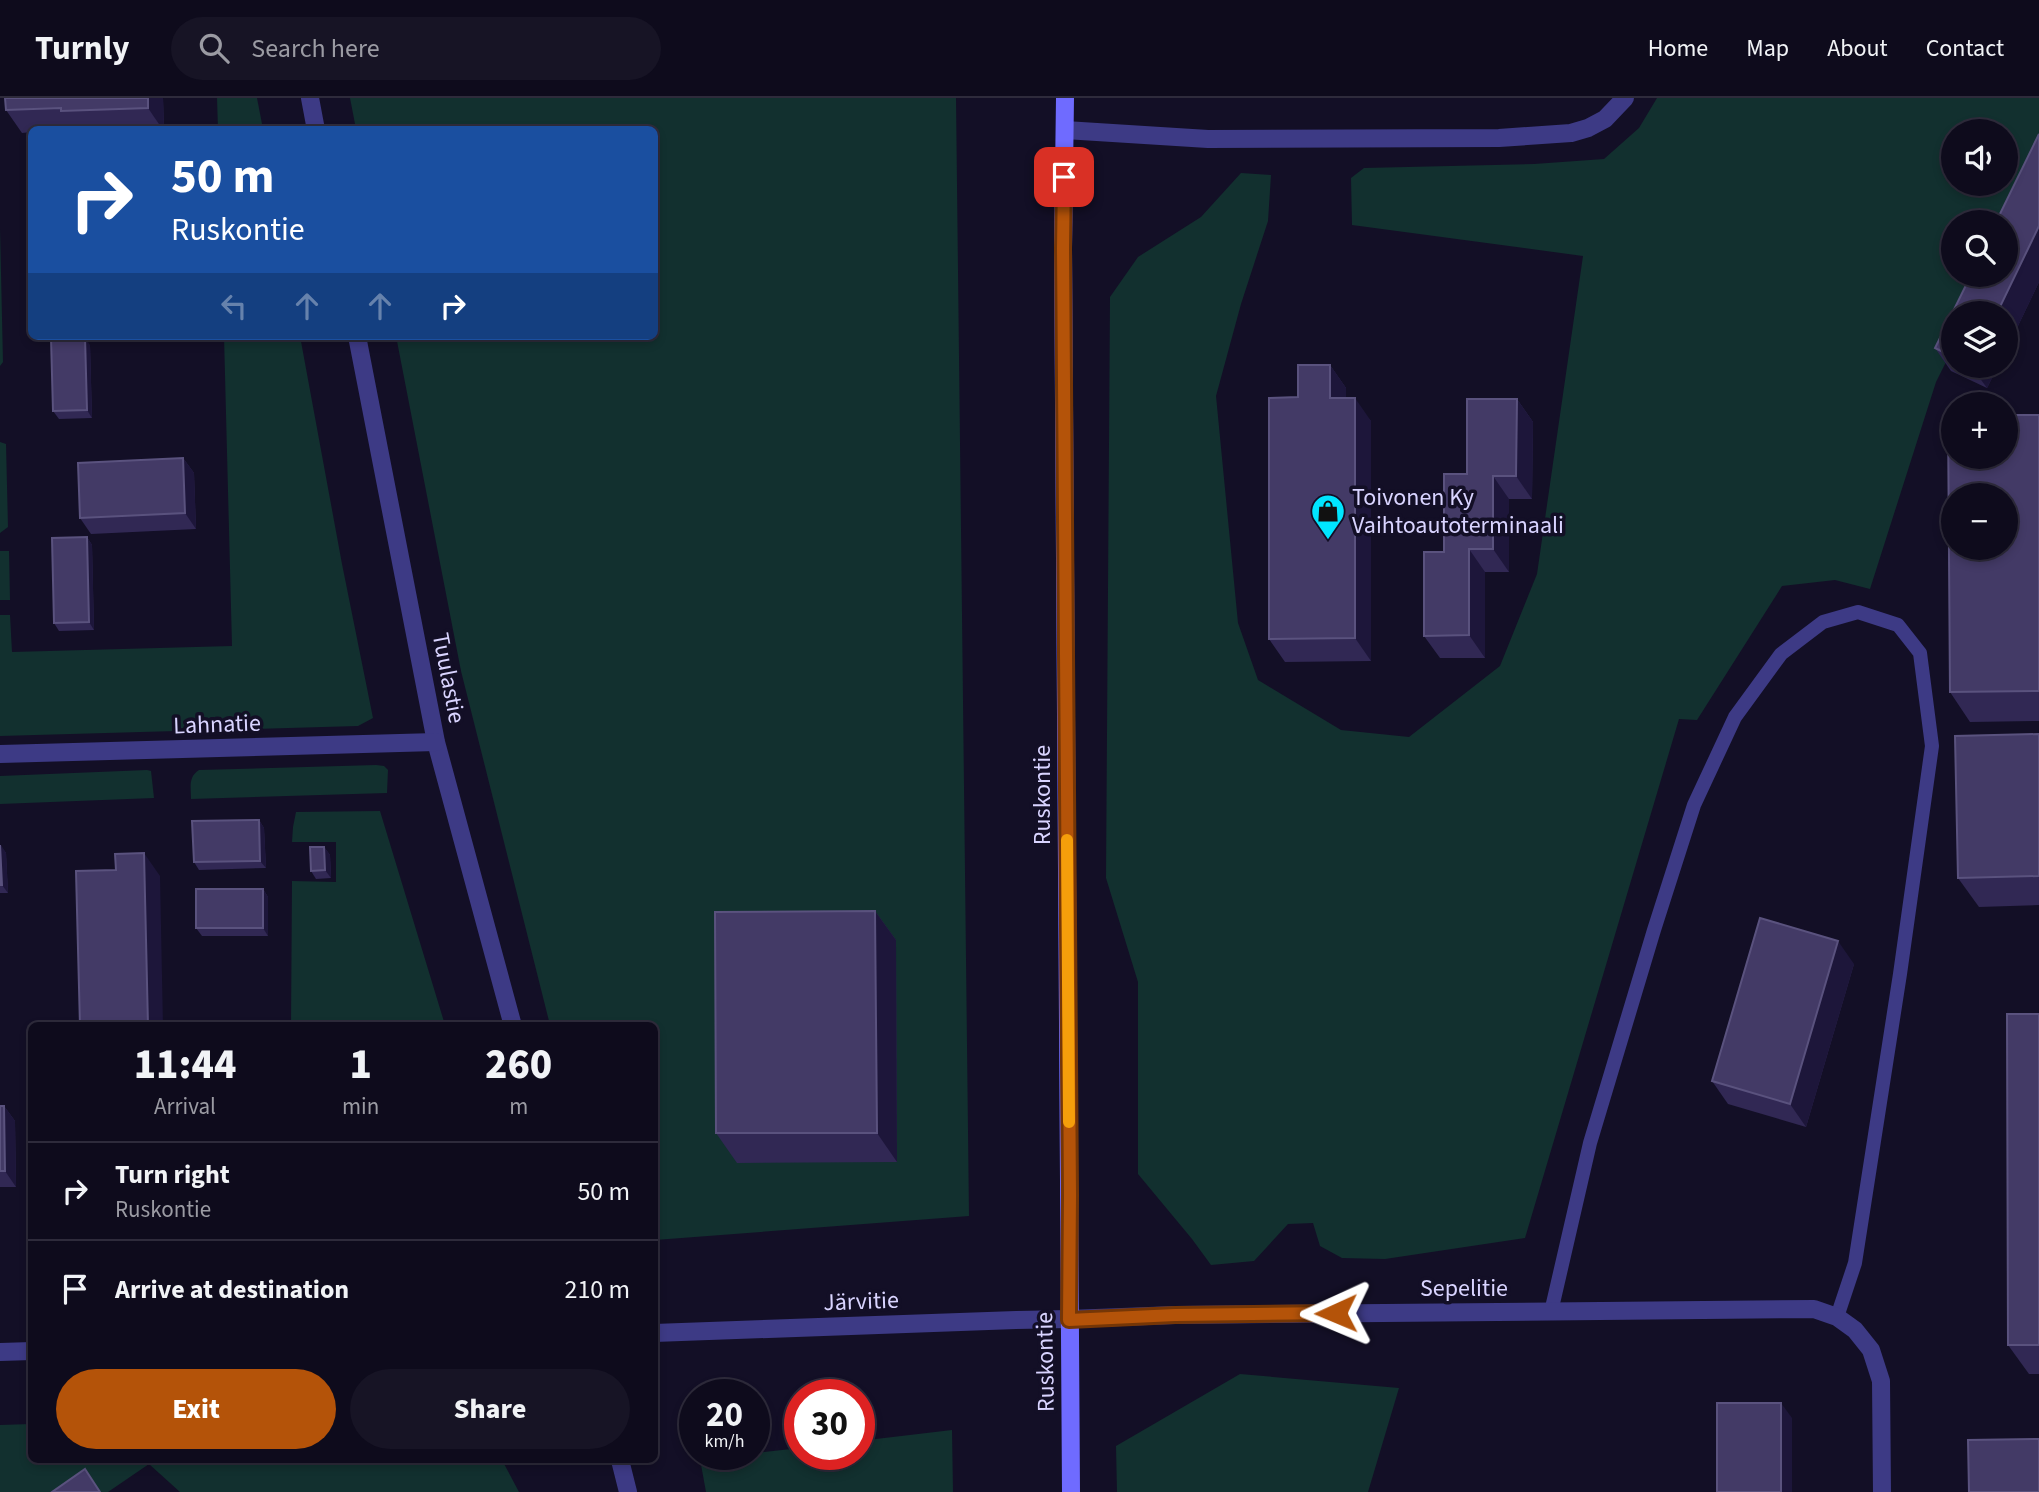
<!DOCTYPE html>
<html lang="en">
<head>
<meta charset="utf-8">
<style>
  body { margin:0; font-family:"Source Sans 3",sans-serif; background:#171425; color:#f1f3f6; height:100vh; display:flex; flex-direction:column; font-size:26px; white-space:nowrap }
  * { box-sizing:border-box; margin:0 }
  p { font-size:23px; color:#9b9ba3 }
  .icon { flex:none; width:38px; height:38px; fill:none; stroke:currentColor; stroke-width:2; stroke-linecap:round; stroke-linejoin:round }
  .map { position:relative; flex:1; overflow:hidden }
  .panel { position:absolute; left:28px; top:924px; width:630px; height:441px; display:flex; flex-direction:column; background:#0e0b1c; border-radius:10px; box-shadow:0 4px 10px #0003,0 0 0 2px #2e2b3b }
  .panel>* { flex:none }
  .hud { position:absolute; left:28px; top:28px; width:630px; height:214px; border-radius:10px; box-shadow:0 4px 10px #0003,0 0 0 2px #2e2b3b; background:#1a4fa0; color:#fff; overflow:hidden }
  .controls { position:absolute; left:1941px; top:21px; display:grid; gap:14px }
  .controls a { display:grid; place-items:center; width:77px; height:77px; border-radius:50%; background:#0e0b1c; box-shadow:0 4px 10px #0003,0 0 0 2px #2e2b3b; font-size:35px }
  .speed { position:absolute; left:679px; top:1281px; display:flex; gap:14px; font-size:35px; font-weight:700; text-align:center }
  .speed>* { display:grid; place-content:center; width:91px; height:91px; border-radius:50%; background:#0e0b1c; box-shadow:0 4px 10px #0003,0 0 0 2px #2e2b3b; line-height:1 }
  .speed small { font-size:18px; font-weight:400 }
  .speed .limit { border:10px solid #d22; background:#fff; color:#111 }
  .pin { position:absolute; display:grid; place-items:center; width:60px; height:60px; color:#fff; margin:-30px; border-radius:14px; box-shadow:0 4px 10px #0006 }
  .me { position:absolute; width:77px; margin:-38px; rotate:269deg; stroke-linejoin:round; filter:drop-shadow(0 0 5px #0008) }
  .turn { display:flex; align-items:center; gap:24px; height:147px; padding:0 28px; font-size:32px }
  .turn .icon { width:91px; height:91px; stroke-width:2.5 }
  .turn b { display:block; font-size:49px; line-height:60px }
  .lanes { display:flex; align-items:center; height:66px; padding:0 28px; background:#0003; justify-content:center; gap:35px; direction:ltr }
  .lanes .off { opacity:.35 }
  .eta { display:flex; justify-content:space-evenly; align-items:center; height:119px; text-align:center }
  .eta b { font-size:42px; font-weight:800; line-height:49px }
  .cta { display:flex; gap:14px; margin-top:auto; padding:14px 28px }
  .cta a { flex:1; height:80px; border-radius:42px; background:#b45309; color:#fff; font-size:28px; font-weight:800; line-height:80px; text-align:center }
  .cta a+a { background:#171425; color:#f1f3f6 }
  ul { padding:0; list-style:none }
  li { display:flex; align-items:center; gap:21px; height:98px; padding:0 28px; border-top:2px solid #2e2b3b }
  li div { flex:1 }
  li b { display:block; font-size:26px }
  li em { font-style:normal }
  header { display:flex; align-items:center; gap:42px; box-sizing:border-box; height:98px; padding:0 35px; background:#0e0b1c; border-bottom:2px solid #2e2b3b }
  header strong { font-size:33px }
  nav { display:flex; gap:38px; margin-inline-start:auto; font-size:24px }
  .search { width:490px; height:63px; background:#171425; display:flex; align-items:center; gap:18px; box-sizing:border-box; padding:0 24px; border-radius:38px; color:#9b9ba3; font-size:26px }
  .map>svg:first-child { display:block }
  .green { fill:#12302f; fill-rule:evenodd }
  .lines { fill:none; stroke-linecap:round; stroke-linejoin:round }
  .service { stroke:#3d3a85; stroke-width:14 }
  .minor { stroke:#3d3a85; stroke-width:18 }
  .tertiary { stroke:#3d3a85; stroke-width:18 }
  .secondary { stroke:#6f6bff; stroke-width:18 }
  .wall { fill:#312854 }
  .shaded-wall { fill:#1d163a }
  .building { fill:#433a66; stroke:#5a527e; stroke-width:2; fill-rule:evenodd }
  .route-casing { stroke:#753606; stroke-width:18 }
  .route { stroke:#b45309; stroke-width:12 }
  .slow { stroke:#f59e0b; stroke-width:12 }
  .labels { text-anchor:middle; stroke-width:7; stroke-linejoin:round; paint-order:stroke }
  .poi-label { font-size:24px; fill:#d9d4ff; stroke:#130f26; text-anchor:start }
  .street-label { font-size:24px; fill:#d9d4ff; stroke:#130f26 }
</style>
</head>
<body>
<header>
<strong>Turnly</strong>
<div class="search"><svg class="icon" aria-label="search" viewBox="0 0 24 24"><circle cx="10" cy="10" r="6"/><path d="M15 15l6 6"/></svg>Search here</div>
<nav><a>Home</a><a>Map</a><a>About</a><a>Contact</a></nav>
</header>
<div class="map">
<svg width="2039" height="1394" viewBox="0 0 2039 1394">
  <rect width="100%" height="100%" fill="#130f26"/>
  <g class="green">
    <path d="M217,0h40l6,31h-45z"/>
    <path d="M350,0h606l13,1118 -314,24 -1,-214 -104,-1 -89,-354 -65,-335h258v-206l-298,-1z"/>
    <path d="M1657,0h382v76l-33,48h-53v53h36l-36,38v35l-17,34 -66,207 -35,-9 -53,6 -85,134 -18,-1 -154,519 -140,21 -43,-1 -22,-12 -7,-23 -25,1 -34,37 -43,4 -19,-26 -54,-65v-192l-32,-104 4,-581 28,-40 63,-40 40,-44 30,2 -3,46 -27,83 -25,92 22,227 20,57 83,50 68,7 91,-71 37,-92 46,-318 -231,-31 -1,-47 13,-10 170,-4 70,-5 35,-31zM1953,33h53v53h-53z"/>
    <path d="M0,130l3,134 -3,4z"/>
    <path d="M224,238h76l42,228 31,154 -15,8 -358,10v-121h10l2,37 220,-6z"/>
    <path d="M0,344l6,2 2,83 -8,6z"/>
    <path d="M0,453h9l1,49h-10z"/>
    <path d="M376,667l8,1 4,4 -1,23 -196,6c0,-12 -3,-22 8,-29z"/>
    <path d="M147,672l4,1 3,27 -154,6v-28z"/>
    <path d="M380,713l65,214h-154l1,-144 44,1v-40h-44l1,-15 3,-15z"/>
    <path d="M1240,1276l159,14 -31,104h-251l-1,-46z"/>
    <path d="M31,1326l1,36h470l17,32h-339l-31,-28 -41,28h-108v-67z"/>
    <path d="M952,1332l1,62h-247l-6,-33 54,-5v-1l46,-5v6h59v-13z"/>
  </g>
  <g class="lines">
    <path class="service" d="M1551,1214l39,-169 64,-213 40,-125 41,-88 46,-63 42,-32 35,-10 40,13 22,28 12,93 -32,228 -45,289 -18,54"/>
    <g class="minor">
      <path d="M310,0l6,32"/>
      <path d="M1065,32l143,9 291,-1 72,-5 17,-5 17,-9 20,-21"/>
      <path d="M357,238l79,406 77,284"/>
      <path d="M0,656l436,-12"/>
      <path d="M1069,1221l106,-4 639,-6 23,8 18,13 16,20 10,31 1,111"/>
    </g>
    <g class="tertiary">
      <path d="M654,1235l362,-13 53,-1"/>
      <path d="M0,1254l32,-1"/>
      <path d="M620,1362l8,32"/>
    </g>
    <path class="secondary" d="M1065,0l-2,150 8,1244"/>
  </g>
  <g class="wall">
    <path d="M5,0h158l1,32h-132v2l-10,1 -16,-23z"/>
    <path d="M2039,36v148l-33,69v-38h-53v53h45l-11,22 -36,-17 -16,-23 36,-73h35v-53h-10z"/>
    <path d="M90,247l2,73 -33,1 -6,-8z"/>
    <path d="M1330,267l16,23v10l25,23v240l-86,1 -16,-23z"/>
    <path d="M1517,301l16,23 -1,77h-23v73h-24v86h-45l-16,-22 20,-84 23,-78z"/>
    <path d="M2039,317v306l-69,1 -20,-30z"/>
    <path d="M183,360l11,15 2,56 -105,5 -11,-16z"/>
    <path d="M87,439l5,8 2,85 -35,1 -5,-8z"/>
    <path d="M2039,636v171l-60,2 -21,-29z"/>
    <path d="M259,722l5,8 2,40 -67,2 -5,-8z"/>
    <path d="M0,747l6,8 2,40h-8z"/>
    <path d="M324,749l6,8 1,23 -15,1 -5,-8z"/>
    <path d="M263,791l5,8v39h-66l-6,-8z"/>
    <path d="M875,813l21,29 1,222 -160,1 -21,-30z"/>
    <path d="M1854,866l-48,163 -78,-23 -16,-23z"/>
    <path d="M2039,916v360h-10l-21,-29z"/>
    <path d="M0,1008h4l11,15 1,66h-16z"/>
  </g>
  <g class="shaded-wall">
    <path d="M148,0h15l1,32h-1l-15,-22z"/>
    <path d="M2039,128v56l-33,69v-38h-9z"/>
    <path d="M85,239l5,8 2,73 -5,-8z"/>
    <path d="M1330,267l16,23v33l-16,-23z"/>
    <path d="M1971,268h27l-11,22z"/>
    <path d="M1355,300l16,23v240l-16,-23z"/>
    <path d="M1517,301l16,23 -1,77 -16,-23z"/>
    <path d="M183,360l11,15 2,56 -11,-16z"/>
    <path d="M1493,378l16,23v73l-16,-23z"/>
    <path d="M87,439l5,8 2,85 -5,-8z"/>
    <path d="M1469,451l16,23v86l-16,-23z"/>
    <path d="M259,722l5,8 2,40 -6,-7z"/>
    <path d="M1,747l5,8 2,40 -6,-8z"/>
    <path d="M324,749l6,8 1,23 -6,-8z"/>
    <path d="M144,755l16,23 3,150h-15z"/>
    <path d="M263,791l5,8v39l-5,-8z"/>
    <path d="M875,813l21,29 1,222 -20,-29z"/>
    <path d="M1838,843l16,23 -48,163 -16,-23z"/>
    <path d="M4,1008l11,15 1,66 -11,-16z"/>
    <path d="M1781,1305l11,15v74h-11z"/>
  </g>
  <g class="building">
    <path d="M5,0h143v10l-87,3v-3l-55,2z"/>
    <path d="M2039,36v92l-42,87h-44v44l-18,-9 36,-73h35v-53h-10z"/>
    <path d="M85,239l2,73 -34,1 -2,-73z"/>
    <path d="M1298,267h32v33h25v240l-86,1v-241l29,-1z"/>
    <path d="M1467,301h50l-1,77h-23v73h-24v86l-45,1v-84h20v-78h23z"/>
    <path d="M2006,317h33v276l-89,1 -2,-276h5v41h53zM1953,397h53v53h-53z"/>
    <path d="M183,360l2,55 -105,5 -2,-55z"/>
    <path d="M87,439l2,85 -35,1 -2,-85z"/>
    <path d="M2039,636v142l-81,2 -3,-142z"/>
    <path d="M259,722l1,41 -66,1 -2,-41z"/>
    <path d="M0,747l2,40h-2z"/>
    <path d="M310,749h14l1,23 -14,1z"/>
    <path d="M144,755l4,173h-68l-4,-155 40,-1 -1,-16z"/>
    <rect x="196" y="791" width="67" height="39"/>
    <path d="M875,813l2,222h-161l-1,-221z"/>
    <path d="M1760,820l78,23 -48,163 -78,-23z"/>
    <path d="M2007,916h32v331h-31z"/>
    <path d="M0,1008h4l1,65h-5z"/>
    <rect x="1717" y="1305" width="64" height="89"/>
    <path d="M2039,1341v53h-70l-1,-52z"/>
    <path d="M85,1371l15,23h-48z"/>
  </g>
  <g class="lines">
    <g class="route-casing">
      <path id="route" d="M1064,79l-1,71 7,947 -1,125 106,-5 161,-2"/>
    </g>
    <use href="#route" class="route"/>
    <path class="slow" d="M1067,742l2,282"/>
  </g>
  <defs>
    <g id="shop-pin" transform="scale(1.75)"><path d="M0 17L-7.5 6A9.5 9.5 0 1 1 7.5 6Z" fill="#00e5ff" stroke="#130f26"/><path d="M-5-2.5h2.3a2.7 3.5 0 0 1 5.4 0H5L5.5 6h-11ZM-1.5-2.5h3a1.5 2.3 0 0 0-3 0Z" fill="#111"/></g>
  </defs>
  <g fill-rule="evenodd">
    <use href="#shop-pin" x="1328" y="413"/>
  </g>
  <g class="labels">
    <g class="poi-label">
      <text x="1352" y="407">Toivonen Ky<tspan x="1352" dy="28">Vaihtoautoterminaali</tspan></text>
    </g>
    <g class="street-label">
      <text transform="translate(449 580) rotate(79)" y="8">Tuulastie</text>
      <text transform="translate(217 626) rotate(-2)" y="8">Lahnatie</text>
      <text transform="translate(1042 697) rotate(-90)" y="8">Ruskontie</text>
      <text x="1464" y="1198">Sepelitie</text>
      <text transform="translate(861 1203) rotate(-2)" y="8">Järvitie</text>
      <text transform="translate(1045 1264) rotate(-91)" y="8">Ruskontie</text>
    </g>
  </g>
</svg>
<div class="controls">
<a><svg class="icon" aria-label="sound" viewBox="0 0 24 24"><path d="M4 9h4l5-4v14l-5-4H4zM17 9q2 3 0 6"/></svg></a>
<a><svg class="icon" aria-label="search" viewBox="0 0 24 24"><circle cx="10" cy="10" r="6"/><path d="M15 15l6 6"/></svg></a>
<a><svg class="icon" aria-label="layers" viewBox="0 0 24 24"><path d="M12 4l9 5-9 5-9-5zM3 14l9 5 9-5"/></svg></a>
<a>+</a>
<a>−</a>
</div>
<div class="speed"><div>20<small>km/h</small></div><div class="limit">30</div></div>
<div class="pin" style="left:1064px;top:79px;background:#d93025"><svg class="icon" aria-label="arrive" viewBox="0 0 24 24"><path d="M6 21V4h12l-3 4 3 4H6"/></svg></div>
<svg class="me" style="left:1336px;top:1215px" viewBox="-20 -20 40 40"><path d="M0-17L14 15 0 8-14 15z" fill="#b45309" stroke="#fff" stroke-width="4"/></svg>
<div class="hud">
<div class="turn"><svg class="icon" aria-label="right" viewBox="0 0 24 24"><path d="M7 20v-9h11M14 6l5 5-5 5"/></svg><div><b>50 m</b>Ruskontie</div></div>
<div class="lanes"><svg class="icon off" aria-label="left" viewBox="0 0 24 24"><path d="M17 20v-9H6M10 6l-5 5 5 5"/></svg><svg class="icon off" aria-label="ahead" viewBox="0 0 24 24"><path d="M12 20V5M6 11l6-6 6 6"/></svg><svg class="icon off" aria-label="ahead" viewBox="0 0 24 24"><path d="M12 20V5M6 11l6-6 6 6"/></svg><svg class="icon" aria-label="right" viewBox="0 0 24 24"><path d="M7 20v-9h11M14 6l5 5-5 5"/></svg></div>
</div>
<section class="panel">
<div class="eta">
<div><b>11:44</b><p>Arrival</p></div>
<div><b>1</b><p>min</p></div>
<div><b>260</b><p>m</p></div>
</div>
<ul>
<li><svg class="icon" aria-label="right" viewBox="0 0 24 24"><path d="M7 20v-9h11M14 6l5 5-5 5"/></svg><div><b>Turn right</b><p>Ruskontie</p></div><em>50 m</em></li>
<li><svg class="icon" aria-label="arrive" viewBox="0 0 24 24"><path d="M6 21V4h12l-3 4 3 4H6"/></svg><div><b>Arrive at destination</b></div><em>210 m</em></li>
</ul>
<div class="cta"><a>Exit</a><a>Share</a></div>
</section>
</div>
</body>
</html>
